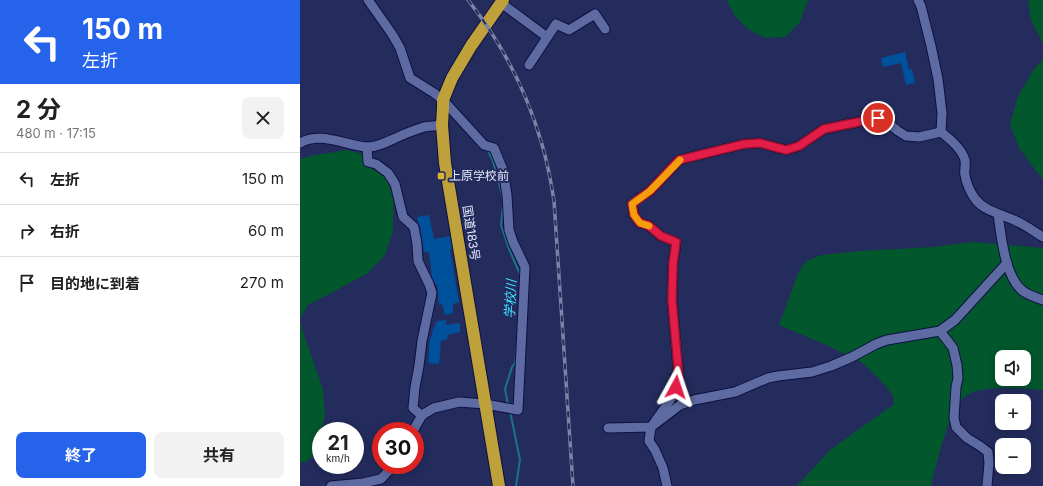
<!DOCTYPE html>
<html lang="ja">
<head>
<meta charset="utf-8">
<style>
  body { margin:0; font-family:Inter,"Noto Sans JP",sans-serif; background:#f2f2f2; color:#202124; height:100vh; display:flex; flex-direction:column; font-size:15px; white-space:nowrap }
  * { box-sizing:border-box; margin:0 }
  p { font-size:13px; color:#757577 }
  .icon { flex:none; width:22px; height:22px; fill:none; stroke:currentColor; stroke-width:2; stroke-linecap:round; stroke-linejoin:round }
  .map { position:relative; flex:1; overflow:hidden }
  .side { display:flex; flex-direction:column; background:#fff; width:300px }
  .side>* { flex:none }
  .hud { background:#2563eb; color:#fff; overflow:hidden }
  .fabs { position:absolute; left:695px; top:350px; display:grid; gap:8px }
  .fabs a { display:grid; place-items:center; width:36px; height:36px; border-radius:8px; background:#fff; box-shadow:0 2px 10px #0003; font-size:20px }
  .speed { position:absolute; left:12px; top:422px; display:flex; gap:8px; font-size:20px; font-weight:700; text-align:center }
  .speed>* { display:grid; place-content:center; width:52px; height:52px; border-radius:50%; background:#fff; box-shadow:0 2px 10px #0003; line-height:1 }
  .speed small { font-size:10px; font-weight:400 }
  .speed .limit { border:6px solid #d22; background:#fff; color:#111 }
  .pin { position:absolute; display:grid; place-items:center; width:34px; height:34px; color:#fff; margin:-17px; border:2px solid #fff; border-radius:50%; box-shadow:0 1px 4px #0007 }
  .me { position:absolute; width:44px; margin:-22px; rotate:5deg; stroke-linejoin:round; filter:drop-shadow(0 0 3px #0008) }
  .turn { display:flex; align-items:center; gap:14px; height:84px; padding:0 16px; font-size:18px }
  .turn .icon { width:52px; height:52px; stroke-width:2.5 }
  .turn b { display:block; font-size:28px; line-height:34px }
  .round { display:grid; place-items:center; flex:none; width:42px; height:42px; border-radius:8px; background:#f2f2f2 }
  .summary { display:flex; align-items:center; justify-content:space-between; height:68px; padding:0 16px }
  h1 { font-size:24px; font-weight:700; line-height:30px }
  .action { display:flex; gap:8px; margin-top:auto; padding:8px 16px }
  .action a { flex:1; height:46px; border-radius:8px; background:#2563eb; color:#fff; font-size:16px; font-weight:700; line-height:46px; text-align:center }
  .action a+a { background:#f2f2f2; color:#202124 }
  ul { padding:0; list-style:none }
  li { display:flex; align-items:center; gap:12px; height:52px; padding:0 16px; border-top:1px solid #e0e0e0 }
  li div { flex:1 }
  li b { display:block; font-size:15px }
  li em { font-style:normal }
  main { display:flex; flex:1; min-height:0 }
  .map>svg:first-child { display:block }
  .green { fill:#02572c; fill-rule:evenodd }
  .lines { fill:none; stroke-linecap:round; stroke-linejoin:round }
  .stream { stroke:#1b7484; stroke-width:2 }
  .building { fill:#00519b }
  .minor-casing { stroke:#0e1141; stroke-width:11 }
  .highway-casing { stroke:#0e1141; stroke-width:14 }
  .minor { stroke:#5e6ba2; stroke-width:9 }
  .highway { stroke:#bea13a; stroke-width:12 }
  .rail-casing { stroke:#7d83a6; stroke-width:3.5 }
  .rail { stroke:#242c5d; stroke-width:2; stroke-dasharray:6; stroke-linecap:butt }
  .route-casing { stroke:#92132f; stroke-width:10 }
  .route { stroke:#e11d48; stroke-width:7 }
  .slow { stroke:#f59e0b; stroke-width:7 }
  .poi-dot { fill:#d7b434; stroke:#242c5d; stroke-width:1.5 }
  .labels { text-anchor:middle; stroke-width:4; stroke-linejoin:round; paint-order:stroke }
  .poi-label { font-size:12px; fill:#e3e8fb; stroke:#242c5d; text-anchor:start }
  .street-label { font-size:12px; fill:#e3e8fb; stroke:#242c5d }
  .water-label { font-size:13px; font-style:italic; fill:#3ee1ff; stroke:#242c5d }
</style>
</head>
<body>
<main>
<section class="side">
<div class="hud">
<div class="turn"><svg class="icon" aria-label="left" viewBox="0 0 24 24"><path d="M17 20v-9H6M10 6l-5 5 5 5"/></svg><div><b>150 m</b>左折</div></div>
</div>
<div class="summary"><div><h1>2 分</h1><p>480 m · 17:15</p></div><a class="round"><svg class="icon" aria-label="close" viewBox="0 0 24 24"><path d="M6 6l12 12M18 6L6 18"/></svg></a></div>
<ul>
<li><svg class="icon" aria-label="left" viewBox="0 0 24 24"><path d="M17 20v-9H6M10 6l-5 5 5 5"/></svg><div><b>左折</b></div><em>150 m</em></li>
<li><svg class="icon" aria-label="right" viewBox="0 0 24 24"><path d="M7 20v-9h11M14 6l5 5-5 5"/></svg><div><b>右折</b></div><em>60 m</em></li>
<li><svg class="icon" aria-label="arrive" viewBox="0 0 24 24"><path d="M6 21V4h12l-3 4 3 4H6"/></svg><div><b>目的地に到着</b></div><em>270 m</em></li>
</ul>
<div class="action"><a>終了</a><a>共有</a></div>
</section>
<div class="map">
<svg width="743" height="486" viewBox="0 0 743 486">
  <rect width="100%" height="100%" fill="#242c5d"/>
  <g class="green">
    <path d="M427,0h81l-8,22 -15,15 -20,1 -17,-9 -13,-13z"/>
    <path d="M728,0h15v44l-12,-24z"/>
    <path d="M743,59v120l-3,-3 -21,-28 -9,-24 8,-28 16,-27z"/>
    <path d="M47,150l15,4 16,12 16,27 -1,37 -8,25 -17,18 -35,19 -25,13 -8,14v-160l10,-3z"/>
    <path d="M672,242l71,6v142c-21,-2 -62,-6 -79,7 -15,12 -28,69 -33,89h-134l33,-36 64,-46 -1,-8 -8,-11 -22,-22 -32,-16 -52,-22 20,-54 7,-10 16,-6 37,-4 75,-4zM702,357h22v22h-22z"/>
    <path d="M0,321l5,17 18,51 2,27 -10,39 -11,8 -4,-1z"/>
  </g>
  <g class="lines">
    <g class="stream">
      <path d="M187,149l6,12 10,37"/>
      <path d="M203,206l-2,19 8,24 11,25"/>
      <path d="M208,405l-3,-16 7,-22 3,-4 2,-17"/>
      <path d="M210,411l10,49 -4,26"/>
    </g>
  </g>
  <g class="building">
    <path d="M605,52l4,18 3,-1 3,14 -9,2 -5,-22 -18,4 -2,-9z"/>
    <path d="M129,215l5,24 16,-3 2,13h-2l9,53 -6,2v9l-8,2 -3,-11 -3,1 -2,-21 -1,1 -4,-8 -3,-25h-5l-4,-26 -2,-4 -1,-5z"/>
    <path d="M146,320v5l14,-2v9l-13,3 1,4 -7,2 -2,23 -11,-1 2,-26h2v-5l5,-11z"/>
  </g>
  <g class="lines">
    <g class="minor-casing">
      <g id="minor">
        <path d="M68,0l24,34 8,14 10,30 24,15 9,7 41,45 10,3 9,22 4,25 2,35 4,12 12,25 -7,143 -33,-6 -26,-2 -25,6 -12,7 -9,16"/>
        <path d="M618,0l3,6 10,40 7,33 4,34 -1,19"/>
        <path d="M201,3l46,34"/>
        <path d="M229,65l27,-41 13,6 26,-16 10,15"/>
        <path d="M0,143c21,-12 44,2 66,4 10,1 23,-6 32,-10 8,-4 17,-7 26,-10 6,-1 12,-1 18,-2"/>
        <path d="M67,147l1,15 8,2 12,9 7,11 8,33 11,10 3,17 1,17 11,23 3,9 -10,48 -3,25 -4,21 -2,21 9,8"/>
        <path d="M698,214c3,21 7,64 25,77 5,4 14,7 20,9"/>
        <path d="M640,331l13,17 4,17 1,13 -2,9 -2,31 2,9 11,11 13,8 8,6 1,11 -2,23"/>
        <path d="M308,428l43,-1 29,-22 14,-5 41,-8 33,-14 10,-2 34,-4 19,-6 21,-9 24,-13 11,-4 53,-9 15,-11 52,-57"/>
        <path d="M31,486l32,-3 18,-4 13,-14"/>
        <path d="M367,486l-4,-18 -8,-18 -6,-9 2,-14 22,-31 6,-18 -7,-78 1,-36 3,-22 -15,-6 -13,-11 -8,-2 -6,-8 -2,-12 18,-12 29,-31 65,-16 16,-1 26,7 13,-4 25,-17 54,-11 10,5 10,8 8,5 13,1 22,-5c10,8 20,16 24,28 1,5 -1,10 0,15 1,8 6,19 11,25 9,11 25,14 38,20 10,4 19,11 29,17"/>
      </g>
    </g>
    <g class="highway-casing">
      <path id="highway" d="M199,486l-54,-323 -3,-38 1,-18v-7l9,-22 19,-32 32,-46"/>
    </g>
    <use href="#minor" class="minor"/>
    <use href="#highway" class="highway"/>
    <g class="rail-casing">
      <path id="rail" d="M168,0c33,42 58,90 73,141 6,20 10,40 13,60l19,285"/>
    </g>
    <use href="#rail" class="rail"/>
  </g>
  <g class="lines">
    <g class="route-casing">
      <path id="route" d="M376,387l3,-9 -7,-78 1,-36 3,-22 -15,-6 -13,-11 -8,-2 -6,-8 -2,-11 18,-13 29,-31 65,-16 16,-1 26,7 13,-4 25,-17 54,-11"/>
    </g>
    <use href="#route" class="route"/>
    <path class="slow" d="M349,226l-9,-3 -6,-8 -2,-11 18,-13 30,-31"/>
  </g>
  <rect class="poi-dot" x="137" y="172" width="8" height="8" rx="2"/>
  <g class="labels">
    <g class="poi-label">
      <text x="149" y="180">上原学校前</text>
    </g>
    <g class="street-label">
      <text transform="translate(171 233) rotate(81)" y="4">国道183号</text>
    </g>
    <g class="water-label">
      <text transform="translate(210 299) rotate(-87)" y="5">学校川</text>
    </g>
  </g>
</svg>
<div class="fabs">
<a><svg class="icon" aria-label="sound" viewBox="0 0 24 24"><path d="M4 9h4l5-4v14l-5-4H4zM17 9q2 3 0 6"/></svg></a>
<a>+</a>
<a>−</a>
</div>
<div class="speed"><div>21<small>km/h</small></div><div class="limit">30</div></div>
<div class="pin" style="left:578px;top:118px;background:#d93025"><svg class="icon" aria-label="arrive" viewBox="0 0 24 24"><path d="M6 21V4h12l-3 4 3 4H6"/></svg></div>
<svg class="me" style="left:376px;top:387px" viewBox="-20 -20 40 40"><path d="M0-17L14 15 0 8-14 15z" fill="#e11d48" stroke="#fff" stroke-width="4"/></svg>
</div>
</main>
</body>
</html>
